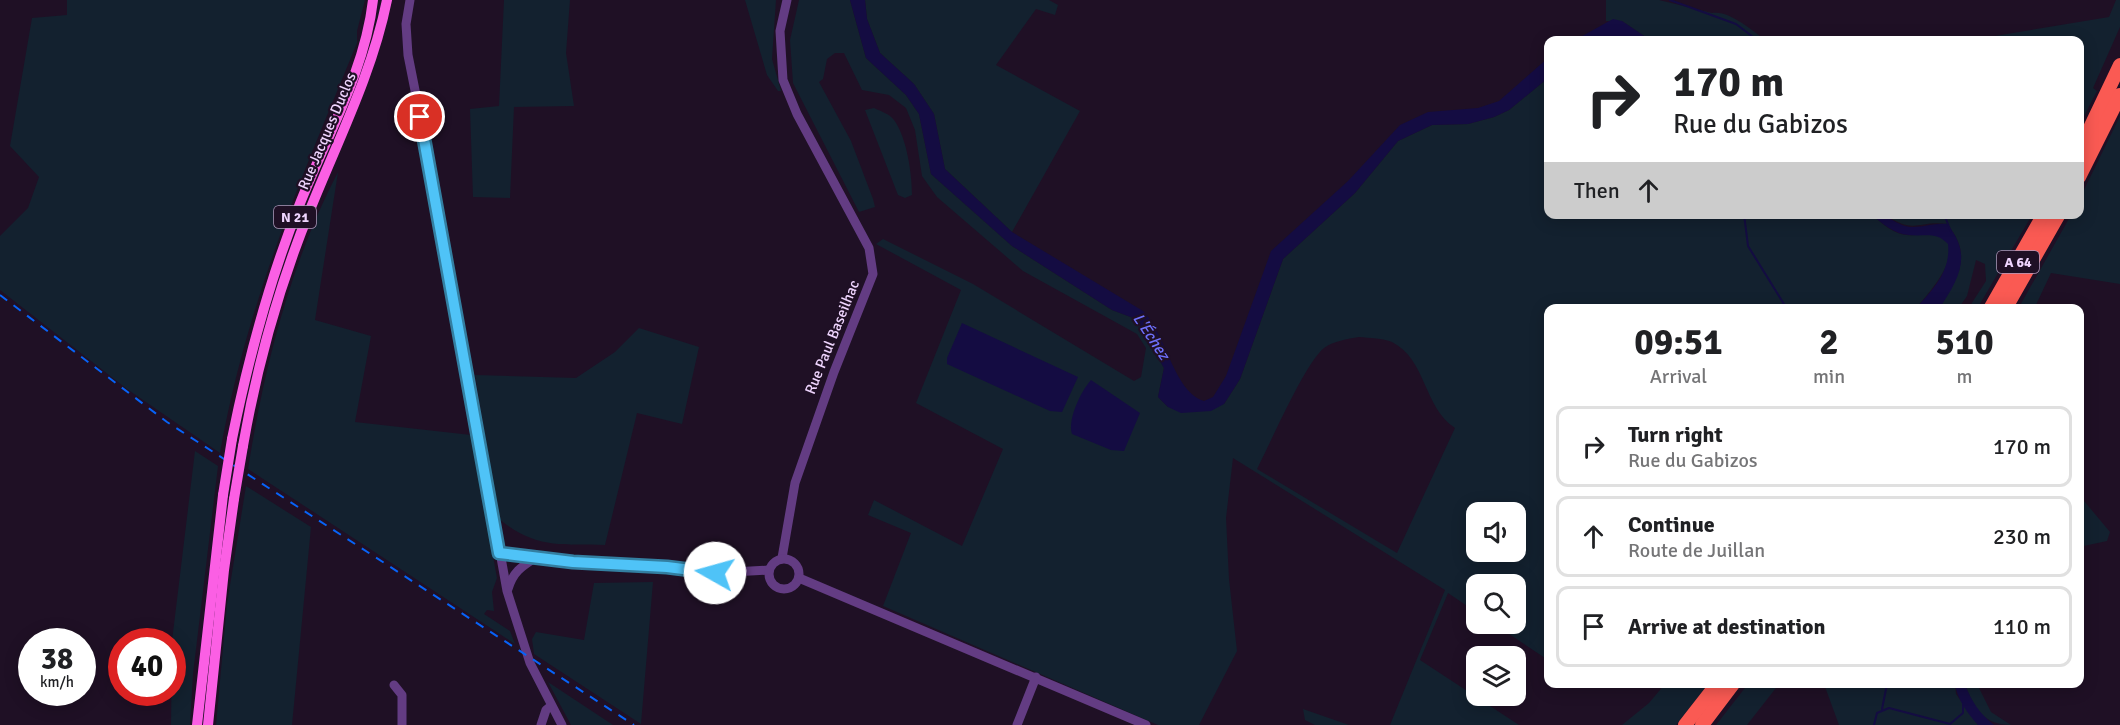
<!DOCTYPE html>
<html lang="en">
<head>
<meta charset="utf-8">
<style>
  body { margin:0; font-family:Signika,sans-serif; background:#f6f6f6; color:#202124; height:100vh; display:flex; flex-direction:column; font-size:22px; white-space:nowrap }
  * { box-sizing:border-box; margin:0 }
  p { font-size:20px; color:#757577 }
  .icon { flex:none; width:33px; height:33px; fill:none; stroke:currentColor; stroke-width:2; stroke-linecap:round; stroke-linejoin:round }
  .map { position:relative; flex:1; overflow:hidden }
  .sheet { position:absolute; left:1544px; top:304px; width:540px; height:384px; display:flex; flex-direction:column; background:#fff; border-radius:12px; box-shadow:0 3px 15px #0003 }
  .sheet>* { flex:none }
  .guide { position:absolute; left:1544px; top:36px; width:540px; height:183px; border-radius:12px; box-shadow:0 3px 15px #0003; background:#fff; color:#202124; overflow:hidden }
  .buttons { position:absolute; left:1466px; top:502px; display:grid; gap:12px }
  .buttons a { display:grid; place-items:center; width:60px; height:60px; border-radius:12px; background:#fff; box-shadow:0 3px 15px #0003; font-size:30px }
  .speed { position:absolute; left:18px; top:628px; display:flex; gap:12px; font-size:30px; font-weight:700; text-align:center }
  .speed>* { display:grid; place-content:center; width:78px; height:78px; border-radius:50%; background:#fff; box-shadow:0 3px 15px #0003; line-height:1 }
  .speed small { font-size:15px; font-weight:400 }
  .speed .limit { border:9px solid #d22; background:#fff; color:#111 }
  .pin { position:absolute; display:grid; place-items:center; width:51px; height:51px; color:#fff; margin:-26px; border:3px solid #fff; border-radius:50%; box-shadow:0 2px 6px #0007 }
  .me { position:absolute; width:66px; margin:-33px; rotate:277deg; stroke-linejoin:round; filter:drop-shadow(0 0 4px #0008) }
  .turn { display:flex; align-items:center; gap:21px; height:126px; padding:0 30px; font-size:27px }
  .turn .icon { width:78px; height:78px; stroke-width:2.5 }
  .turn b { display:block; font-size:42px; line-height:51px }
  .then { display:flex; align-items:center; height:57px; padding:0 30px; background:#0003; gap:12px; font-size:22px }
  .eta { display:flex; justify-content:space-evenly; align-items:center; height:102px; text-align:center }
  .eta b { font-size:36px; font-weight:700; line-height:42px }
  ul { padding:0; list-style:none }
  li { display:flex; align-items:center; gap:18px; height:81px; margin:0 12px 9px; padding:0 18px; border:3px solid #e0e0e0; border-radius:12px }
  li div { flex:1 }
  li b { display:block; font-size:22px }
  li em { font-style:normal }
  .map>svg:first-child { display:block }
  .green { fill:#13212f; fill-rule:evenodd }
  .water { fill:#140c42 }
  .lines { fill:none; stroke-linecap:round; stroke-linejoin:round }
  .stream { stroke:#140c42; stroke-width:2 }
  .minor { stroke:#633c83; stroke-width:9 }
  .major { stroke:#fb5fe4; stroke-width:10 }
  .highway { stroke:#fa5a53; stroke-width:14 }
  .rail { stroke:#0763f8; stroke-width:2; stroke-dasharray:9 8; stroke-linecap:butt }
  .major-bridge { stroke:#fb5fe4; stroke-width:10 }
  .route-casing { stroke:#337fa1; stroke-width:15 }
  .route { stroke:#4fc3f7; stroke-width:10 }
  .labels { text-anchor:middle; stroke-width:4.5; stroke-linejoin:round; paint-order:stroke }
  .shield { fill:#1f1025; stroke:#b19abd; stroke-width:1.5 }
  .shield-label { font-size:14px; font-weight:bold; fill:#efd5fe }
  .street-label { font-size:15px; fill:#efd5fe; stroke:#1f1025 }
  .water-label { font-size:16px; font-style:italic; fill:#6e70fb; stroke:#1f1025 }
</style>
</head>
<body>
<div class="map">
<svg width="2120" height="725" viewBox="0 0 2120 725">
  <rect width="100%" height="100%" fill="#1f1025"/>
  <g class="green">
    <path d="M67,0h298l-8,31v12c-57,138 -111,262 -137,410l-93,-64 -127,-99v-54l28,-28 11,-31 -29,-31 22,-128 35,-3z"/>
    <path d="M504,0h66l-4,53 8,53 -60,1 -4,91 -37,-1 -3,-88 29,-3z"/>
    <path d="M745,0h31l-4,59 9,32h-3l-11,-16z"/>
    <path d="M799,0h51l16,58 40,37 13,19 12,60 81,72 100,64 24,9 28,49 -6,29 10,10 56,-3 16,-25 43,-120 72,-66 43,-52 34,-16 36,-1 26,-7 15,-7 39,-32v136l324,1c11,9 21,19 35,20 9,1 19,-2 28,0 39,8 -8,61 -20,74h-367v351l-54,-36h21v-39h-39v27l-28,-19 -28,67 99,65h-129l55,-135 -212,-132 -7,60 3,61 8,72 -38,74h-41l-275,-119 28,-73 -43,-18 6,-15 88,46 41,-97 -87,-46 45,-113 -85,-46 7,-5 90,45 161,97 7,-4 5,-29 -9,-14 -114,-63 -86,-74 -15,-21 -7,-46 -9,-22 -17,-13 -27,-5 -18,-37h-9l-8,6 -4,20 -4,3 32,59 22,58 2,8 -16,5 -66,-129 -3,-43zM1359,337c10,1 24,1 33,5 35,18 31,65 63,86l-58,125 -140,-84c13,-25 48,-106 67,-121 10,-7 23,-9 35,-11zM1476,513h39v39h-39z"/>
    <path d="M865,0h184l9,5 -3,10 -19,-6 -40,56 84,46 -68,121 -67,-63 -11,-55 -20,-30 -34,-31 -13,-34z"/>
    <path d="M1606,0h53l53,13c18,-3 40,18 54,27h-116l-28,-19h-16z"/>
    <path d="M2116,0h4v27l-27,61 4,3 -18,35v-86h-90v-3l120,-20z"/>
    <path d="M874,108c6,3 16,6 20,12 13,18 18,54 18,75l-7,3 -7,-3 -33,-85z"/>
    <path d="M2120,116v168l-69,-11 -17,36h-16l53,-94 8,-1v-14z"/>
    <path d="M338,172l-23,148 56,16 -16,86 116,13 26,143 -5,14 2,19 -7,-1 -3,4 26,17 5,13 -267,-175c16,-101 42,-205 90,-297z"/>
    <path d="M1886,215h146l-55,94h-9l18,-28 -1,-17 -9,-4 -9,36 -9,13h-19c18,-31 35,-53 8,-85 -28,-4 -33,11 -61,-9z"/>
    <path d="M639,328l60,19 -17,77 -45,-11 -32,132c-45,-1 -69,4 -106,-26l-24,-144 101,3 39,-26z"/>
    <path d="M195,451l23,15 -25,208 -3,51h-19l1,-84z"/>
    <path d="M246,486l65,41 -19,198h-76l11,-121z"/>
    <path d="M2079,495l31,37 -3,9 -28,6z"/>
    <path d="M653,582l-12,142 -107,-70 -2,-15 4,-7 48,8 10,-57z"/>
    <path d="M548,682l65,43h-42z"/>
    <path d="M1665,684h43l-32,41h-54l27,-22z"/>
    <path d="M1748,684h31l-32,41h-31z"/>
    <path d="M1824,684h131l1,10 22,31h-139z"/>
    <path d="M1965,684h12l14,28 20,13c-27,0 -37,-16 -46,-41z"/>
    <path d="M1303,709l46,16h-34l-10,-5z"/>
  </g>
  <g class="water">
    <path d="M850,0h15l2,19 13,34 34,31 20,30 11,55 67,63 131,79c23,23 31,81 61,90l9,-4 13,-21 45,-125 77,-70 52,-56 28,-13 50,-4 21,-7 49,-43v20l-39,32 -15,7 -26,7 -36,1 -34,16 -43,52 -72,66 -43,120 -16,25 -13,7 -30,2 -13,-6 -10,-10 6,-29 -28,-49 -24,-9 -100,-64 -81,-72 -12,-60 -13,-19 -40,-37z"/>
    <path d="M1613,19l9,2 28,19 -40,-2 -35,2z"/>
    <path d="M1872,215c19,-1 25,12 41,12 12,0 22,-4 34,-3 26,31 12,55 -8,85h-24c18,-19 36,-38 33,-65 -12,-13 -23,-7 -39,-9 -15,-1 -26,-11 -37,-20z"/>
    <path d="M962,323l116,54 -16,35 -12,-1 -103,-47v-6z"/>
    <path d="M1091,380l49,33 -16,38 -13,-1 -39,-16c-5,-14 9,-43 19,-54z"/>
    <path d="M1955,684h10c6,17 15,30 29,41h-16c-10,-11 -21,-26 -23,-41z"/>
  </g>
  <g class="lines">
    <g class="stream">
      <path d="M1670,0l66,24 21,16"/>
      <path d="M1744,214l4,32 39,63"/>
      <path d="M1944,214l7,18"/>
      <path d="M1882,709l5,-25"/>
      <path d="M1874,725l3,-12 12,-5 61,16 13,-11v-10"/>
    </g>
    <g class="minor">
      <path d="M410,0l-4,24 2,31 29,146 70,390 23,72 32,62"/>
      <path d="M499,553l74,9 94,5 48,6 54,-3"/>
      <path d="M782,558l13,-75 39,-111 39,-98 -4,-26 -72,-134 -14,-34 -3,-49 7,-31"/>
      <circle cx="784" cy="574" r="15"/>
      <path d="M799,578l347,147"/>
      <path d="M508,589c5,-17 13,-22 27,-31"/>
      <path d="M394,685l8,10v30"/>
      <path d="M541,725l5,-15 5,-4"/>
      <path d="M1017,725l19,-48"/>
    </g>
    <g class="major">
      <path d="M232,439c16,-79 37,-158 67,-233 26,-67 66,-134 74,-206"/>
      <path d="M243,446c14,-81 36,-160 67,-236 28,-70 62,-136 77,-210"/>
      <path d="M197,725l26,-230"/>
      <path d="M208,725l16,-155 10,-71"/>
    </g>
    <g class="highway">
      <path d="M2079,151l41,-86"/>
      <path d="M2079,177l41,-82"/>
      <path d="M1990,309l54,-95"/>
      <path d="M2005,309l54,-95"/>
      <path d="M1685,725l32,-41"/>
      <path d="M1702,725l31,-41"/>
    </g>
    <path class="rail" d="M0,295l167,127 467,303"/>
    <g class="major-bridge">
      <path d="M223,495l9,-56"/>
      <path d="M234,499l9,-53"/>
    </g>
  </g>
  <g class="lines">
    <g class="route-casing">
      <path id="route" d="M420,117l79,436 74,9 94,5 48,6"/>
    </g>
    <use href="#route" class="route"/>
  </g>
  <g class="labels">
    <g class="shield">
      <rect x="274" y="206" width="42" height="22" rx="4.5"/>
      <rect x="1997" y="251" width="42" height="22" rx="4.5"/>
    </g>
    <g class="shield-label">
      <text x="295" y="222">N 21</text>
      <text x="2018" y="267">A 64</text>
    </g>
    <g class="street-label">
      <text transform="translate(327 131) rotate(-67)" y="5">Rue Jacques Duclos</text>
      <text transform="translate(832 337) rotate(-68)" y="5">Rue Paul Baseilhac</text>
    </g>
    <g class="water-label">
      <text transform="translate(1152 336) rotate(56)" y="6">L'Échez</text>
    </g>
  </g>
</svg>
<div class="buttons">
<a><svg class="icon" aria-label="sound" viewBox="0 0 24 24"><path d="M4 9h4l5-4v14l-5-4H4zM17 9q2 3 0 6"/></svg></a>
<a><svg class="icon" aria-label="search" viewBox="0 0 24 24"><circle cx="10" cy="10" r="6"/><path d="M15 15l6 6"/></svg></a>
<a><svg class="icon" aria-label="layers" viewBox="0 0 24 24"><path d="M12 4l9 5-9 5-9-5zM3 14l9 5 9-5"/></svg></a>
</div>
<div class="speed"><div>38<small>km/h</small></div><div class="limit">40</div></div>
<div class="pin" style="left:420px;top:117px;background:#d93025"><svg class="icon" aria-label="arrive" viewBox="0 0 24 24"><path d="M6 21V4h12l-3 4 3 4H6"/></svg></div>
<svg class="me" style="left:715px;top:573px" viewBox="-20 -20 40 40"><circle r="19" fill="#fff"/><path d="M0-13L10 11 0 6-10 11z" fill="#4fc3f7"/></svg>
<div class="guide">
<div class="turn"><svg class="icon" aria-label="right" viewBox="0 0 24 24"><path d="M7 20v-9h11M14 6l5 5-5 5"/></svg><div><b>170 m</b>Rue du Gabizos</div></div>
<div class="then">Then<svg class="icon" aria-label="ahead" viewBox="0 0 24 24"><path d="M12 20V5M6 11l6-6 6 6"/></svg></div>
</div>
<section class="sheet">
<div class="eta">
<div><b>09:51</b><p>Arrival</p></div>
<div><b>2</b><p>min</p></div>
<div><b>510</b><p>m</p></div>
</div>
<ul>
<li><svg class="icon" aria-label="right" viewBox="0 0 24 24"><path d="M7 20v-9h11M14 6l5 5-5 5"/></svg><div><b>Turn right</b><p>Rue du Gabizos</p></div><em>170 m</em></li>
<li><svg class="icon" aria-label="ahead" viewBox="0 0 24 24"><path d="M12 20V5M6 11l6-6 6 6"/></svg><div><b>Continue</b><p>Route de Juillan</p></div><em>230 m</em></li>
<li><svg class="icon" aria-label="arrive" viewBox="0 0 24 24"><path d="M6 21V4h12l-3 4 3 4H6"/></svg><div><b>Arrive at destination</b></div><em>110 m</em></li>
</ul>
</section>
</div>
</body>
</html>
